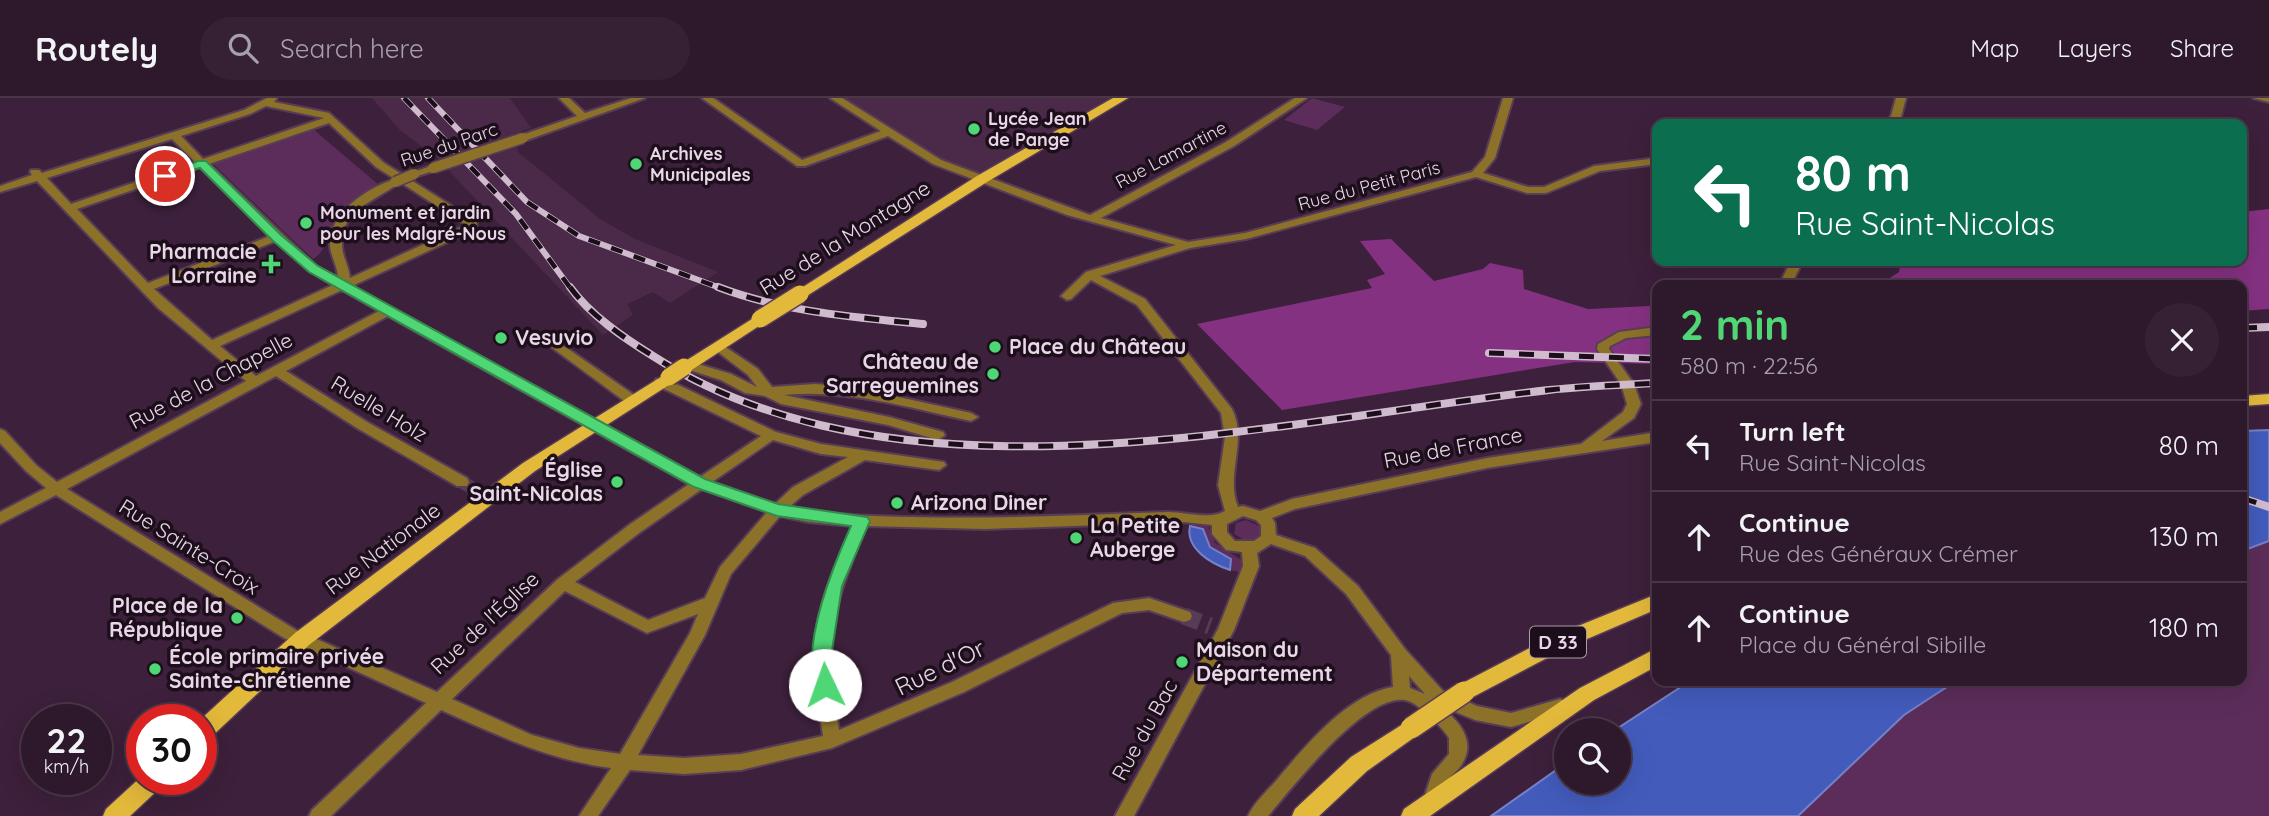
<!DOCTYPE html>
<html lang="en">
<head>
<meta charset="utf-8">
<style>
  body { margin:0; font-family:Quicksand,sans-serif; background:#362134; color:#f1f3f6; height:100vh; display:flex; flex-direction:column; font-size:26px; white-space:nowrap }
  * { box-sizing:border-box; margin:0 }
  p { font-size:23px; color:#a7a0a9 }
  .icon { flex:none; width:38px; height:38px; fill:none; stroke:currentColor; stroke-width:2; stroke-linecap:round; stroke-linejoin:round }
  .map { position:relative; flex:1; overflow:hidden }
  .details { position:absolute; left:1652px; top:182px; width:595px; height:406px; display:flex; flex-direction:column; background:#2e182c; border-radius:14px; box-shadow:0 7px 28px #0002,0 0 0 2px #493748 }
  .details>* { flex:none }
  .guide { position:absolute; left:1652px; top:21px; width:595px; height:147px; border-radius:14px; box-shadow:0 7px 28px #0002,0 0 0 2px #493748; background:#0b6e4f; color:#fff; overflow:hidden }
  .tools { position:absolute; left:1554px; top:620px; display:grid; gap:14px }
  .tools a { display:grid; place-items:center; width:77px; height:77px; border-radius:50%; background:#2e182c; box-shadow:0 7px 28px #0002,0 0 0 2px #493748; font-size:35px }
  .speed { position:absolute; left:21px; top:606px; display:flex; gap:14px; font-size:35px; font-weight:700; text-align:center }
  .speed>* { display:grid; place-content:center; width:91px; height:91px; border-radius:50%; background:#2e182c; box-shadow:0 7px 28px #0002,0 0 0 2px #493748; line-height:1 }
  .speed small { font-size:18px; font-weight:400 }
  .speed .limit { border:10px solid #d22; background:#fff; color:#111 }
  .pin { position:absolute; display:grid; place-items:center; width:60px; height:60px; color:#fff; margin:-30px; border:4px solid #fff; border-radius:50%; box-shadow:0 2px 7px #0007 }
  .me { position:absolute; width:77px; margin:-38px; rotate:357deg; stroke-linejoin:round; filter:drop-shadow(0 0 5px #0008) }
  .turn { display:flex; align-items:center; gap:24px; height:147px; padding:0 28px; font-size:32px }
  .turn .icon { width:91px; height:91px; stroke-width:2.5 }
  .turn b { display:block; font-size:49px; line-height:60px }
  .round { display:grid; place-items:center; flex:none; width:74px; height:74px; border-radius:37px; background:#362134 }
  .summary { display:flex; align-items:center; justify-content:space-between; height:119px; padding:0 28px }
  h1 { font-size:42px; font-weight:800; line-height:52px; color:#4fd675 }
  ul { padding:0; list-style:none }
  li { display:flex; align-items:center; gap:21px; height:91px; padding:0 28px; border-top:2px solid #493748 }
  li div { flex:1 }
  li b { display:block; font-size:26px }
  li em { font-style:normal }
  header { display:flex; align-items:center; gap:42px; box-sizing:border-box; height:98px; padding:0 35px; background:#2e182c; border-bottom:2px solid #493748 }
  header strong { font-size:33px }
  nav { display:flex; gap:38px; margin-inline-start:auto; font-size:24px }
  .search { width:490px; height:63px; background:#362134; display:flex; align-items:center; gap:18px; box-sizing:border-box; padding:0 24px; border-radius:38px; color:#a7a0a9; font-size:26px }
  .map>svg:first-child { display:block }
  .built { fill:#4b2a49 }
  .green { fill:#5c2d5a }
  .forest { fill:#853182 }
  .water { fill:#435cbc; stroke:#7581c9; stroke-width:2 }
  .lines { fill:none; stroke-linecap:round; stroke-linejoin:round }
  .street-tunnel-far1 { stroke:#573b55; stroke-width:13; stroke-dasharray:13 7; stroke-linecap:butt }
  .street-tunnel { stroke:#573b55; stroke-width:17; stroke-dasharray:17 8; stroke-linecap:butt }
  .street-casing { stroke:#593d57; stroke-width:4 }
  .primary-casing { stroke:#593d57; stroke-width:3 }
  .street { fill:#8c7229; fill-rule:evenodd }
  .primary { fill:#e3b93b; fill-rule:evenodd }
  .rail-far1-casing { stroke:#cfbbcd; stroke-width:6 }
  .rail-casing { stroke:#cfbbcd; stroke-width:8 }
  .rail-far1 { stroke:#1c0f1b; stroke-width:4.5; stroke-dasharray:12; stroke-linecap:butt }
  .rail { stroke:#1c0f1b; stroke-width:5; stroke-dasharray:15; stroke-linecap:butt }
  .street-bridge-casing { stroke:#593d57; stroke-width:13; stroke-linecap:butt }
  .primary-bridge-far1-casing { stroke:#593d57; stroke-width:20; stroke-linecap:butt }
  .primary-bridge-casing { stroke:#593d57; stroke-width:24; stroke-linecap:butt }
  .street-bridge { stroke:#8c7229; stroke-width:10 }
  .primary-bridge-far1 { stroke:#e3b93b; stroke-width:17 }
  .primary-bridge { stroke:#e3b93b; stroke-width:21 }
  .route { fill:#4fd675; stroke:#338b4c; stroke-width:2 }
  .poi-dot { fill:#4fd675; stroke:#1c0f1b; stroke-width:2.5 }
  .labels { text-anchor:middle; stroke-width:7; stroke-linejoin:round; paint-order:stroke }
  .far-poi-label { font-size:18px; font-weight:bold; fill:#e9d6e7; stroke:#1c0f1b; text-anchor:start }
  .far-street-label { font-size:18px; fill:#e9d6e7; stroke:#1c0f1b }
  .shield { fill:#1c0f1b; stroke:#ac9aaa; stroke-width:2 }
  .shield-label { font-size:19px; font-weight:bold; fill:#e9d6e7 }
  .street-label { font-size:21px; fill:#e9d6e7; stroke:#1c0f1b }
  .poi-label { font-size:21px; font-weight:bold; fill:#e9d6e7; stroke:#1c0f1b; text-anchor:start }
  .near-street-label { font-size:24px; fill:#e9d6e7; stroke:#1c0f1b }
</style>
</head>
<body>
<header>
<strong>Routely</strong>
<div class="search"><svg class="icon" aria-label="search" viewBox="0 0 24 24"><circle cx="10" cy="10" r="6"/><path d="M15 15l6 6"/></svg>Search here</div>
<nav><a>Map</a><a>Layers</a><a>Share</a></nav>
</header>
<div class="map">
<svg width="2269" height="718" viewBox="0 0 2269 718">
  <rect width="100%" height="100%" fill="#3d203b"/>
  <g class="built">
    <path d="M372,0h138l21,30 -17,6 4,18 82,67 35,20 83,33 -48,31 -17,-11 -26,12 6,11 -30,20 -165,-176 -38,-29z"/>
    <path d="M840,0h271l-131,77 -40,-15z"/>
  </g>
  <g class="green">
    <path d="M1312,0l33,9 -28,23 -33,-10z"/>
    <path d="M313,31l67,57c-17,9 -35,17 -45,34 -9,15 -6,29 -22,39l-103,-98z"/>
    <path d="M1246,422l15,7 1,4 -5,8 -11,2 -12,-7 2,-11z"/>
    <path d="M1191,423l17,5 7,17 28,18 -4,11 -9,-2 1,-11 -21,-12 -7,-18 -13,-3z"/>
    <path d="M2269,443v275h-471l106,-101 52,-34h286v-130z"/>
  </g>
  <g class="forest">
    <path d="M2269,111v100l-27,2v-26h-363l20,-13 2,-11h341v-49z"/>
    <path d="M1391,141l43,42 49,-12 7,-6 33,7 1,19 64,20 61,-3 8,2v56l-82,-2 -293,48 -85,-86 175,-36 -5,-8 18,-6 -25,-33z"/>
  </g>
  <g class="water">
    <path d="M2269,332v111l-27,10v-120z"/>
    <path d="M1190,428l13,3 7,18 21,12 -1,11c-18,-6 -45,-21 -40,-44z"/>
    <path d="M1690,583h266l-52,34 -106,101h-307l75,-53v19h53v-52h-4z"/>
  </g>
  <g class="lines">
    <path class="street-tunnel-far1" d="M462,384l19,11"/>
    <path class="street-tunnel" d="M1184,518l26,10"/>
    <g class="street-casing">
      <g id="street">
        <path d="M267,0h10l-3,4 55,11 55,50 93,59 -1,7 -124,57 348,191 61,-41 -105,-51 -2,-3 2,-3h10l110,53 45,12 123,18 2,3 -7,5 -74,-10 -62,35 -14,12c40,9 82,9 122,10 86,2 171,-2 257,-5 17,0 43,8 57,-1l-7,-26 7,-48 -4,-24 -84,-108 -46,-25 -20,19 -4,1 -6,-4 25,-24 90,-27 -109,-30 -134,-51 -45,-28 -83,30h-8l-95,-68h11l89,62 79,-29 -51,-33h12l99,62 149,55 136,-73 69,-44h12l-73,48 -133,72 87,24 57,-9 227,-61 13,-15 18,-59h10l-18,60 -12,15 45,14h16l50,-21 63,-8v6l-57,7 -54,22h-19l-51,-16 -230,62 -56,9 -90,28 45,23 87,110c16,32 -7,65 6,98l5,-1 17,5 32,-12 195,-41 94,-14 42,-32 4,-8 -6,-20 -24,-35 1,-5 21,-12 38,-5v8l-31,3 -16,8 -1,3 25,35 7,20 -7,14 -32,23 55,-9v10l-170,26 -192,41 -23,9 3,5 1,12 39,13 43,38 47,63 38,42 34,15 34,7 49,-14 6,2 3,5 -3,5 -55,16 -36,-7 -36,-15c19,15 38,35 23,59 -4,7 -11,11 -15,17 -5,7 -5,18 -9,26l-6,2 -6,-2 -3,-6 9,-27 17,-20v-16c-7,-11 -31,-36 -44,-38 -41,-6 -112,87 -137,116h-20c6,-13 18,-24 27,-34 29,-34 72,-88 118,-95l-2,-32 -45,-61 -41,-38 -34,-12 -14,9 2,13 -25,64 -100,186h-19l103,-187 25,-63 -1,-14 -16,-2 -14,-16v-9l-28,-3 -199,7 -119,-3c-18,44 -37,90 -36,138 1,22 6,44 9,66l113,-48 161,-79 36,-5 41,14 2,4 -2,4 -6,2 -35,-12 -27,3 -158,79 -132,56 -91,22 -57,4 -54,-4 -32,46h-19l32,-48c-61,-8 -114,-33 -170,-58l-110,106h-22l3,-6 114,-107 -142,-65 -228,-143 -56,29v-12l46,-24 -20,-17 -26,-28v-14l5,2 31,34 21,17 189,-101 -88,-73 -121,-127 -37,11v-6l32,-11 -2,-3 1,-2h8l3,3 202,-63zM266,8l58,12 -121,41 -22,-23 69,-22zM329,25l47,44 19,12c-28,9 -67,34 -65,67 1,11 8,21 8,32l-21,-11 -108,-103zM172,41l23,23 -124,42 -24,-26zM200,69l70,69 -122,47 -71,-74zM400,84l66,43 -116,53c-1,-12 -8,-22 -8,-33 -2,-36 36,-45 58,-63zM276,143l33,30 24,14 -121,55 -58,-51zM342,192l37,21 -123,65 -36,-30zM388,218l301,168 -60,41 -71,54 -121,113 -141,-62 -229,-141 209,-113 81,52 100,58h10l2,-4 -2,-4 -100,-56 -81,-51zM773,342l48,14 27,3 -55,30 -18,17 -63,-22zM702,391l65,23 -47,55 -15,31 -57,22 -73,-38 64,-49zM780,418l28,6 44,4c-19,44 -40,91 -38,140 0,23 6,46 9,70l-82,18 -57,4 -46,-3 67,-120 26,-61zM1243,418l13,4 5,5v11l-7,5h-19l-8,-9v-8zM565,493l82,42 51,-19 -8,19 -70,121 -41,-6 -47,-13 -80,-36zM1409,578l16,18 -15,-6z"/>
        <path d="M559,0h10l16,15 46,-15h14l-118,42h-8v-4l58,-20z"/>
        <path d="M1896,0h10l-5,19 -7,7h-10l7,-8z"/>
        <path d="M2253,0h16v4z"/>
        <path d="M433,67l5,3 -1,2 -23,7 -5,-3z"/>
        <path d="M1791,163h12l-12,24h-12z"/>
        <path d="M551,239l86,60 2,3 -2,3h-10l-80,-59 -2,-3z"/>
        <path d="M718,244l40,27 14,18 43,-3 38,3 118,26 7,4 -7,4c-62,-13 -123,-32 -187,-26l105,22 54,15 2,3 -7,5 -50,-15 -107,-21 -16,-8 -20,-3 -24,-13 -38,-12 -1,-3 6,-4 43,13 26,13 -9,-12 -34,-26 -2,-3z"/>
      </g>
    </g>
    <g class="primary-casing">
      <g id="primary">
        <path d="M1113,0h15l-141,84 -182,115 -5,2 -8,-5 185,-118z"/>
        <path d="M760,216l8,5 -3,3 -75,49h-12l-2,-4z"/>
        <path d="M669,274l6,1 2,4 -2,4 -140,90 -226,174 -100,94 -8,3v-23l94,-86 228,-170z"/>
        <path d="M2269,296v10l-27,2v-10z"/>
        <path d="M1657,496v15l-91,39 -95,50 -7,3 -7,-3 -4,-6 4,-6 94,-49z"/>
        <path d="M1657,550v18l-63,34 -164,116h-29l3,-7 176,-121z"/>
        <path d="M1411,621l8,3 3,6 -3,6 -52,37 -48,45h-27l3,-7 56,-52z"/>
        <path d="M142,678v3h23l-3,7 -32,30h-27l3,-7z"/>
      </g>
    </g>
    <use href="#street" class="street"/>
    <use href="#primary" class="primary"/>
    <g class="rail-far1-casing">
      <g id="rail-far1">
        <path d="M404,0l112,116 55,75"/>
        <path d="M428,0l99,104 52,34 144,53"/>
      </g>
    </g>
    <g class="rail-casing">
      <g id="rail">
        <path d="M570,189c20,28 54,51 83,69 249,160 620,65 896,34 36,-4 72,-5 108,-7"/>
        <path d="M718,189c66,25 135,30 205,37"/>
        <path d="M2242,230l27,-1"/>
        <path d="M1489,255l168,6"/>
        <path d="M2242,400l27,9"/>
      </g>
    </g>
    <use href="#rail-far1" class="rail-far1"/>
    <use href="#rail" class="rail"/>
    <g class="street-bridge-casing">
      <g id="street-bridge">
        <path d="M433,70l90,-30"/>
        <path d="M395,84l19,-8"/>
      </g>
    </g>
    <g class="primary-bridge-far1-casing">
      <g id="primary-bridge-far1">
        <path d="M760,221l40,-25"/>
        <path d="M669,279l15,-10"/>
      </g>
    </g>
    <g class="primary-bridge-casing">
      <path id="primary-bridge" d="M1411,630l53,-36"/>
    </g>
    <use href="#street-bridge" class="street-bridge"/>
    <use href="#primary-bridge-far1" class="primary-bridge-far1"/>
    <use href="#primary-bridge" class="primary-bridge"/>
  </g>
  <path class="route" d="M198,63h8l75,74 37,31 387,213 73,25 89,13 3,4 -28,65 -11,71 3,28 -2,5h-14c-20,-40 16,-126 33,-164l-74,-10 -83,-29 -385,-215 -37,-32 -72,-72 -35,11 -6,-3z"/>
  <g class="poi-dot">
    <circle cx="974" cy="31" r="7"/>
    <circle cx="636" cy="66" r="7"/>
    <circle cx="306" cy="125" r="7"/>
    <path d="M267.5 155.5h7v7h7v7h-7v7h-7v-7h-7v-7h7z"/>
    <circle cx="501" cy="240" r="7"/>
    <circle cx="995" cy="249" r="7"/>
    <circle cx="993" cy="276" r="7"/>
    <circle cx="617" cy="384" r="7"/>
    <circle cx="897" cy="405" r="7"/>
    <circle cx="1076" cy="440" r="7"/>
    <circle cx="237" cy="520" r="7"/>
    <circle cx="1182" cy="564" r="7"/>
    <circle cx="155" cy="571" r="7"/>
  </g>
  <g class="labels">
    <g class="far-poi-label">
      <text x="988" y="27">Lycée Jean<tspan x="988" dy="21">de Pange</tspan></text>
      <text x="650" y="62">Archives<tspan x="650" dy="21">Municipales</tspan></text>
      <text x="320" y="121">Monument et jardin<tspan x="320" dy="21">pour les Malgré-Nous</tspan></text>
    </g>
    <g class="far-street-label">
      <text transform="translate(449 47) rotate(-19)" y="6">Rue du Parc</text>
      <text transform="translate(1171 57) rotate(-28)" y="6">Rue Lamartine</text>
      <text transform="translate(1369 88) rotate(-15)" y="6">Rue du Petit Paris</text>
    </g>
    <rect class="shield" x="1530" y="528.5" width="56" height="31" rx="5"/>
    <g class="shield-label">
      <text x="1558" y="551">D 33</text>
    </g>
    <g class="street-label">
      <text transform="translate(845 140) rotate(-32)" y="7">Rue de la Montagne</text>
      <text transform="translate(211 283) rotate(-28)" y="7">Rue de la Chapelle</text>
      <text transform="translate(379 311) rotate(31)" y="7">Ruelle Holz</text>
      <text transform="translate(1453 350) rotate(-11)" y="7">Rue de France</text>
      <text transform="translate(189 449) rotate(32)" y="7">Rue Sainte-Croix</text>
      <text transform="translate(383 451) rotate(-37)" y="7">Rue Nationale</text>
      <text transform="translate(485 525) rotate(-43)" y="7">Rue de l'Église</text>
      <text transform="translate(1145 632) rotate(-61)" y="7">Rue du Bac</text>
    </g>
    <g class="poi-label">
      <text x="257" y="161" text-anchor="end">Pharmacie<tspan x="257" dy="24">Lorraine</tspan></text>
      <text x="515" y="247">Vesuvio</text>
      <text x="1009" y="256">Place du Château</text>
      <text x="979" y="271" text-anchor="end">Château de<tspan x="979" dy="24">Sarreguemines</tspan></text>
      <text x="603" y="379" text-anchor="end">Église<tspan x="603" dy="24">Saint-Nicolas</tspan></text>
      <text x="911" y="412">Arizona Diner</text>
      <text x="1090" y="435">La Petite<tspan x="1090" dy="24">Auberge</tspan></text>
      <text x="223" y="515" text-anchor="end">Place de la<tspan x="223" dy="24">République</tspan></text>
      <text x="1196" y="559">Maison du<tspan x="1196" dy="24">Département</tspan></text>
      <text x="169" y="566">École primaire privée<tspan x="169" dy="24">Sainte-Chrétienne</tspan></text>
    </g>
    <g class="near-street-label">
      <text transform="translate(940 570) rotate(-26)" y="8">Rue d'Or</text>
    </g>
  </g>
</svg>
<div class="tools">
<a><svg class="icon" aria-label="search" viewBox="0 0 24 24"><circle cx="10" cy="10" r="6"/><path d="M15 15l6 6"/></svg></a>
</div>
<div class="speed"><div>22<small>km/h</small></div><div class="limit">30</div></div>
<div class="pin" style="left:165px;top:78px;background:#d93025"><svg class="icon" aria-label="arrive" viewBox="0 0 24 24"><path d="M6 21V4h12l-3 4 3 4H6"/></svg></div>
<svg class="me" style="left:825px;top:587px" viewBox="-20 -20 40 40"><circle r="19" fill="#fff"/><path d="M0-13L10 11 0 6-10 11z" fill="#4fd675"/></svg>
<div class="guide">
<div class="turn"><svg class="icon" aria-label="left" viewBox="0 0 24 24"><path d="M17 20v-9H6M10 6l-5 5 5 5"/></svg><div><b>80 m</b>Rue Saint-Nicolas</div></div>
</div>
<section class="details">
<div class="summary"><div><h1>2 min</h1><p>580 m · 22:56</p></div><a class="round"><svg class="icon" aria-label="close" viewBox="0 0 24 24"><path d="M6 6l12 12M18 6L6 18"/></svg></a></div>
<ul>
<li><svg class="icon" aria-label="left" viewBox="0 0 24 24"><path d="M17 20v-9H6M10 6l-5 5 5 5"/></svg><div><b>Turn left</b><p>Rue Saint-Nicolas</p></div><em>80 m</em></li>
<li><svg class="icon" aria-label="ahead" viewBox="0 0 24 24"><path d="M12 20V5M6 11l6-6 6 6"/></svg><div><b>Continue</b><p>Rue des Généraux Crémer</p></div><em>130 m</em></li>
<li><svg class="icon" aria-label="ahead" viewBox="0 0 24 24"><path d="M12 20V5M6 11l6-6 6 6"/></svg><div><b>Continue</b><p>Place du Général Sibille</p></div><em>180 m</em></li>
</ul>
</section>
</div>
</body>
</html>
